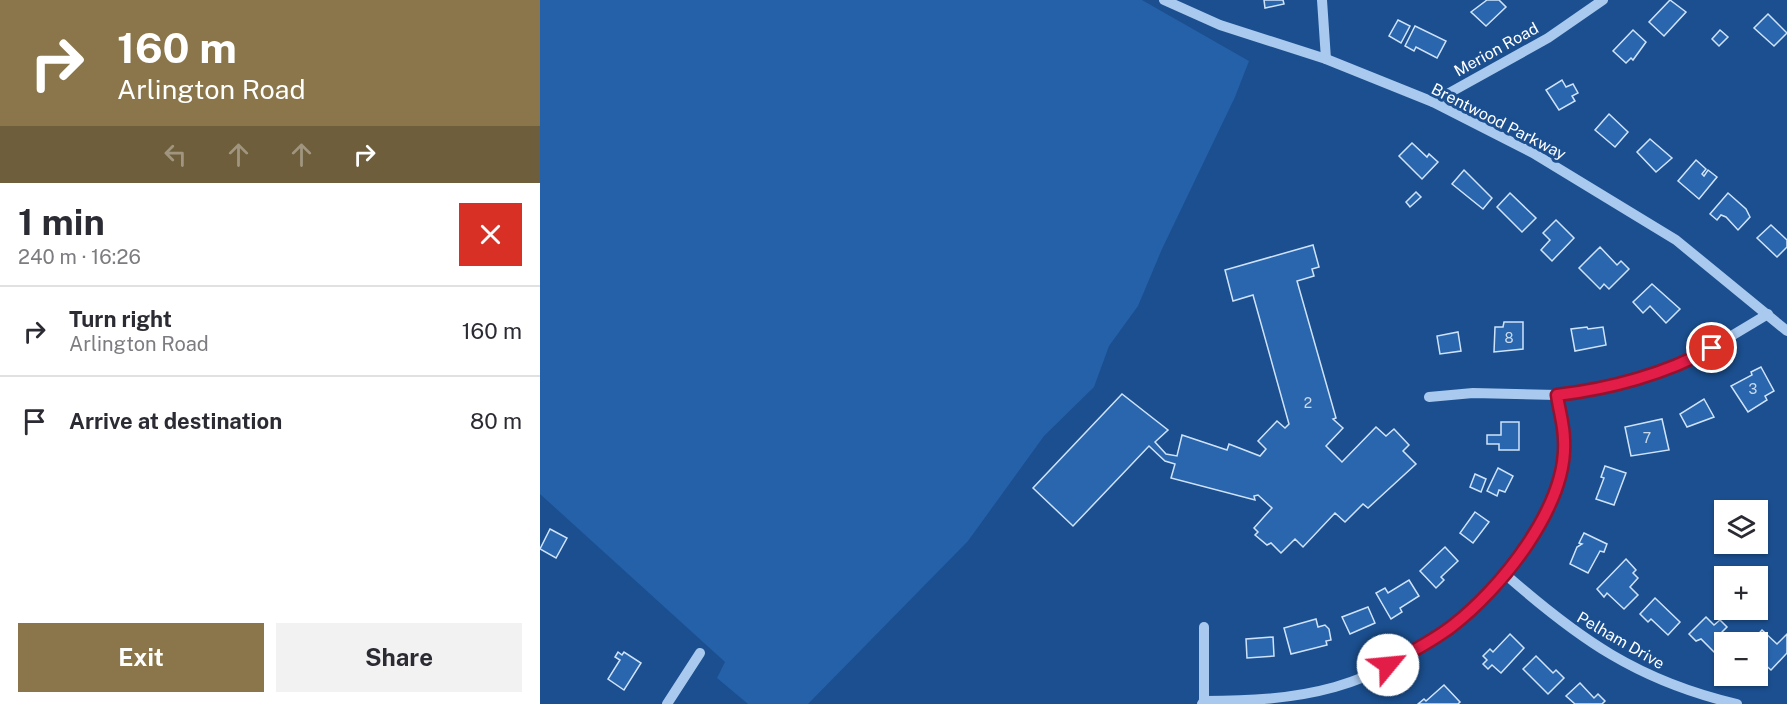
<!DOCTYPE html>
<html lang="en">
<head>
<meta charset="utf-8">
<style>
  body { margin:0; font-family:"Public Sans",sans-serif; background:#f2f2f3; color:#2b2b33; height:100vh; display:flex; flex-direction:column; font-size:22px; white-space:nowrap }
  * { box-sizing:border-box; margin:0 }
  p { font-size:20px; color:#7c7c81 }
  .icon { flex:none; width:33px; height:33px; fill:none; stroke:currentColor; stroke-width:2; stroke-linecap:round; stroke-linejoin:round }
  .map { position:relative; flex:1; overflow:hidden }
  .drawer { display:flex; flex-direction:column; background:#fff; width:540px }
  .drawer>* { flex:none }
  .top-card { background:#8a764a; color:#fff; overflow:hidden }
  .controls { position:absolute; left:1174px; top:500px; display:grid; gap:12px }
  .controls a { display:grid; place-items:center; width:54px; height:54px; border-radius:0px; background:#fff; box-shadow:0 2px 4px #0004; font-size:30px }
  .pin { position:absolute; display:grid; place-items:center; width:51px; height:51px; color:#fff; margin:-26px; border:3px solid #fff; border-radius:50%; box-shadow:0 2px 6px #0007 }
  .me { position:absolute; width:66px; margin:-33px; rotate:62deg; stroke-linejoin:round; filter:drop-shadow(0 0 4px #0008) }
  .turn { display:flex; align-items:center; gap:21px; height:126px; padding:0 18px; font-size:27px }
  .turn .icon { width:78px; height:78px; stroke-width:2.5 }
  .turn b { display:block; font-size:42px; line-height:51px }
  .lanes { display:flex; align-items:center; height:57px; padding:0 18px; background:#0003; justify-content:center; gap:30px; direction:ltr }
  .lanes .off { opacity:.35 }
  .round { display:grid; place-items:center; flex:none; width:63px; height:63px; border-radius:0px; background:#f2f2f3 }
  .summary { display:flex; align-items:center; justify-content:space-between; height:102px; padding:0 18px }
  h1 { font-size:36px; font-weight:700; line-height:45px }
  .cta { display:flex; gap:12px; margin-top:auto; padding:12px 18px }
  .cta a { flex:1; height:69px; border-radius:0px; background:#8a764a; color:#fff; font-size:24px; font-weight:700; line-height:69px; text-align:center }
  .cta a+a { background:#f2f2f3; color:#2b2b33 }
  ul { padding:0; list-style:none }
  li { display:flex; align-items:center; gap:18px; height:90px; padding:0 18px; border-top:2px solid #e1e1e2 }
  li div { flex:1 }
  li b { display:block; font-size:22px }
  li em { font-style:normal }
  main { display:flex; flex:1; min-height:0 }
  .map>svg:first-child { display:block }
  .green { fill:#2461a8 }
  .building { fill:#2a66ad; stroke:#cfe3fa; stroke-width:1.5 }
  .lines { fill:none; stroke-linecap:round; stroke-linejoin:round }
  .minor { stroke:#a9c9ee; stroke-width:10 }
  .route-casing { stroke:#92132f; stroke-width:15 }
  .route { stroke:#e11d48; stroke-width:10 }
  .labels { text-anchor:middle; stroke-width:6; stroke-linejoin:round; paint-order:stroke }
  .number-label { font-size:14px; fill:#cad9ea }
  .street-label { font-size:16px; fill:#fff; stroke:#1b4f8f }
</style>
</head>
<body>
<main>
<section class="drawer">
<div class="top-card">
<div class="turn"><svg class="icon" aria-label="right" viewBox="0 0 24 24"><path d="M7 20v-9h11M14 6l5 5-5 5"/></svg><div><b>160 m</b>Arlington Road</div></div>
<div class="lanes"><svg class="icon off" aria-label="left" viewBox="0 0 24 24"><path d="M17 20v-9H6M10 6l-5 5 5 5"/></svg><svg class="icon off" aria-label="ahead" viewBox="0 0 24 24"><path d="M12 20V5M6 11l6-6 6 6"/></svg><svg class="icon off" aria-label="ahead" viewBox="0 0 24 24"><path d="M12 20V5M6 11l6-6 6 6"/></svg><svg class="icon" aria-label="right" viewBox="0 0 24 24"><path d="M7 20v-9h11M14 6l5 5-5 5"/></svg></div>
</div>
<div class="summary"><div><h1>1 min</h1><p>240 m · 16:26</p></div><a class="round" style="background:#d93025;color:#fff"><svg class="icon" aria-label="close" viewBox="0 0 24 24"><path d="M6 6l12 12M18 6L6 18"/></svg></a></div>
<ul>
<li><svg class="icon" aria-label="right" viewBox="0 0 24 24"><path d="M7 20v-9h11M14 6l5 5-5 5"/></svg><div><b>Turn right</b><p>Arlington Road</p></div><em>160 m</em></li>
<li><svg class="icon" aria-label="arrive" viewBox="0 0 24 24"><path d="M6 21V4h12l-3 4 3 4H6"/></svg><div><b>Arrive at destination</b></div><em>80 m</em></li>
</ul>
<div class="cta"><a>Exit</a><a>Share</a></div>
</section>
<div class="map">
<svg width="1247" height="704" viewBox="0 0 1247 704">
  <rect width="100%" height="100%" fill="#1b4f8f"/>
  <path class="green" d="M0,0h602l107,61 -14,36 -73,152 -24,57 -29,40 -15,41 -50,49 -76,105 -160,163h-60l-31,-26 8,-16 -185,-168z"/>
  <g class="building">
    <path d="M724,0h19l1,4 -19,4z"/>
    <path d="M947,0h12l7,7 -20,19 -15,-14z"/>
    <path d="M1130,0l16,12 -22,24 -15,-14z"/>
    <path d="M1228,14l19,19 -13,13 -20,-18z"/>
    <path d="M858,20l12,6 -9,17 -12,-7z"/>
    <path d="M875,26l31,15 -9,17 -21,-11 -2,4 -9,-5z"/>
    <path d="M1093,30l13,12 -13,18 -2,-2 -5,5 -13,-12z"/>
    <path d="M1180,30l8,7 -9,9 -7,-7z"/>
    <path d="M1022,80l4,7 7,-3 5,9 -6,3 3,5 -16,9 -13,-20z"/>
    <path d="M1069,114l19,18 -13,15 -20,-17z"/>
    <path d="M1110,139l22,19 -16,14 -19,-20z"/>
    <path d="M872,143l15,14 2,-3 9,8 -16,17 -23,-23z"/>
    <path d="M1156,160l10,9 -4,5 2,2 4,-6 9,7 -18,22 -21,-18z"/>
    <path d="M924,170l28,28 -9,11 -31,-25z"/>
    <path d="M876,192l5,5 -11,10 -4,-5z"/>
    <path d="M970,193l26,25 -14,14 -25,-25z"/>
    <path d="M1188,193l18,16 4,8 -12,13 -12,-13 -5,-2 -4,5 -7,-6z"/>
    <path d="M1016,220l18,18 -22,23 -11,-11 9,-10 -7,-7z"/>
    <path d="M1231,225l16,15v7l-10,10 -20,-19z"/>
    <path d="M773,245l6,22 -7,2 2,7 -17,5 39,137 -3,1 10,9 -17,18 16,16 34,-35 10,9 8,-7 15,16 -6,6 13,13 -48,44 -5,-4 -18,18 -10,-9 -32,34 -8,-8 -14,14 -10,-10 -4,2 -12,-10 3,-3 -4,-4 18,-20 -14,-13 -4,1 1,4 -84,-22 4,-14 -10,-3 -16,-15 -76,80 -40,-38 89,-94 46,36 -13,12 11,12 11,2 5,-21 45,15 2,-6 31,12 6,-7 -8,-8 19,-20 8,7 4,-4 -36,-129 -20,6 -8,-31z"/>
    <path d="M1060,247l17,18 4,-4 8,8 -20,20 -5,-5 -4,5 -21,-21z"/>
    <path d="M1112,284l28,25 -14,14 -16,-17 -7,7 -10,-11z"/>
    <path d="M964,322h19v27l-29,3 1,-25h8z"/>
    <path d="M1047,327l1,2 15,-2 3,18 -31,6 -4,-22z"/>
    <path d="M918,332l3,19 -21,3 -3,-18z"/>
    <path d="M1221,367l13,24 -9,5 2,4 -19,12 -17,-26 21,-11 -1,-3z"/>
    <path d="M1164,399l10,18 -27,10 -7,-13z"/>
    <path d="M1122,419l7,31 -38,6 -6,-29z"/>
    <path d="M961,422h18v28h-20v-6h-12v-9h14z"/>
    <path d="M1065,466l21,7 -12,32 -18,-6 8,-21 -3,-1z"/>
    <path d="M958,468l15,8 -8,16 -6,-2 -2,6 -10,-5z"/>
    <path d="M935,474l11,5 -5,13 -11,-5z"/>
    <path d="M935,512l14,10 -16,21 -13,-10z"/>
    <path d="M10,529l17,9 -11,20 -16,-9z"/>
    <path d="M1044,533l23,11 -3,8 -4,-1 -12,22 -18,-9 7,-17 5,-3 -3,-1z"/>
    <path d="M905,547l13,14 -17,16 3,3 -8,8 -16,-17z"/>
    <path d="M1086,559l10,11 -3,3 5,5 -8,9 8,8 -14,14 -17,-16 -3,4 -7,-8z"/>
    <path d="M869,580l10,16 -19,12 2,4 -11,7 -15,-26 9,-5 3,5z"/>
    <path d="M1115,598l25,24 -12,13 -17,-16 -3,3 -8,-8z"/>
    <path d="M828,607l7,16 -25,11 -8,-17z"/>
    <path d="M1166,617l8,8 6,-5 7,7 -5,5 9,9 -6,1v5l-8,8 -16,-16 -5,2 -7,-7z"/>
    <path d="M776,619l2,8 7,-2 4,4 2,11 -5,1 1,4 -36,9 -7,-26z"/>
    <path d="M1222,630l15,14 10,-10v19l-16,17 -9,-8 4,-3 -8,-8v-9h-7z"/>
    <path d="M970,634l14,14 -23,25 -9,-8 -4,4 -5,-5 4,-4 -4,-4 7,-7 3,3z"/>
    <path d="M733,637l1,19 -27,2 -1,-19z"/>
    <path d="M78,652l4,3 2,-3 17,11 -17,27 -16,-11 12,-19 -5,-3z"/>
    <path d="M996,656l17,17 3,-3 8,8 -16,16 -25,-25z"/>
    <path d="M1040,683l14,15 4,-4 7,7 -3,3h-27l-9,-8z"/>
    <path d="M904,685l16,17 -2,2h-40l6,-5 2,2z"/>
  </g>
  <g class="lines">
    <g class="minor">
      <path d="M624,0l56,25 106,34 107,43 100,51 143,87 111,91"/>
      <path d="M782,0l4,59"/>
      <path d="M893,102l115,-64 55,-38"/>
      <path d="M889,397l44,-4 84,2 22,-3 77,-19 42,-17 70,-42"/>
      <path d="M965,574c74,65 133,107 232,130"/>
      <path d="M664,701v-74"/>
      <path d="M127,704l33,-51"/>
      <path d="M662,704l2,-3c44,0 88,-2 131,-14 86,-25 161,-87 205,-165 8,-15 18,-33 21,-50 5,-27 0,-50 -4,-77"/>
    </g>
  </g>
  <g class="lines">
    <g class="route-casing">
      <path id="route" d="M848,665c21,-12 43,-23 63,-38 49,-37 117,-121 113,-187 0,-15 -5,-30 -7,-45 52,-6 109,-21 155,-47"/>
    </g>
    <use href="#route" class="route"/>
  </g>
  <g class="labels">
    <g class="number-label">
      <text x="969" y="343">8</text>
      <text x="1213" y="394">3</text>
      <text x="768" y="408">2</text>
      <text x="1107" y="443">7</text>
    </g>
    <g class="street-label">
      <text transform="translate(956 49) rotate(-29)" y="6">Merion Road</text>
      <text transform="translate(959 121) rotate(27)" y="6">Brentwood Parkway</text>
      <text transform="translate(1081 640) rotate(30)" y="6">Pelham Drive</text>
    </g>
  </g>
</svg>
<div class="controls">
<a><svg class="icon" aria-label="layers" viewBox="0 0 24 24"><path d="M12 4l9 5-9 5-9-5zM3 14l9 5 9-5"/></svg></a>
<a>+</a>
<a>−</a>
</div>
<div class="pin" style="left:1172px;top:348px;background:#d93025"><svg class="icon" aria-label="arrive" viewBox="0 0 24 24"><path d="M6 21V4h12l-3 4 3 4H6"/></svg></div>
<svg class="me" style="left:848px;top:665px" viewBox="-20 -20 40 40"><circle r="19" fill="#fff"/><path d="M0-13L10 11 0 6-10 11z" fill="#e11d48"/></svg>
</div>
</main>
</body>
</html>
